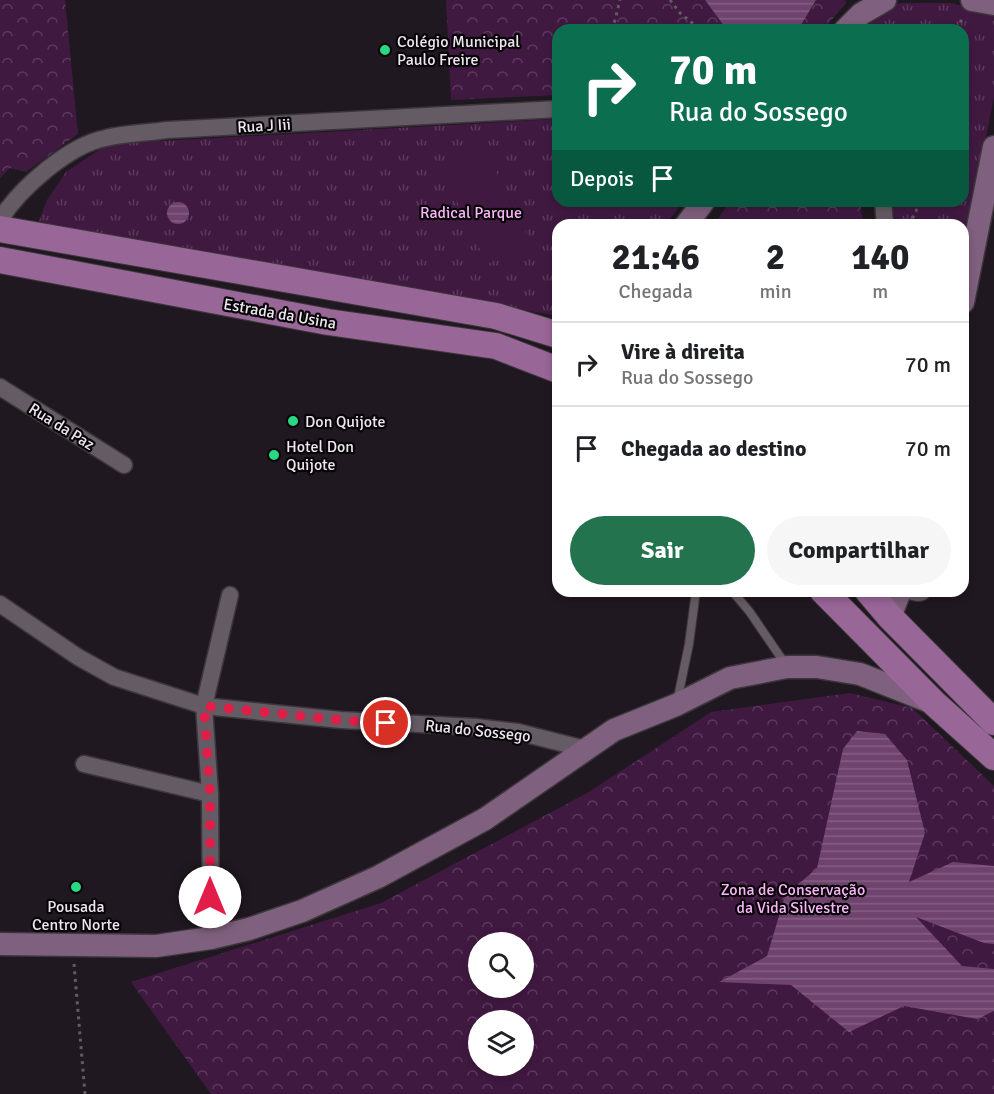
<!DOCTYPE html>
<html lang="pt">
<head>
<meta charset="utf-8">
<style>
  body { margin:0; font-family:Signika,sans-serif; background:#f6f6f6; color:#202124; height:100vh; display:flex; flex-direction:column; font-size:22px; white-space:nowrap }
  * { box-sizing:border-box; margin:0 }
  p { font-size:20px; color:#757577 }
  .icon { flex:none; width:33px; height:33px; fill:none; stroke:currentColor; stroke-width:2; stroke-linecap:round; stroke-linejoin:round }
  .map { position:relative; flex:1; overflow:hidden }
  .sheet { position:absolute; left:552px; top:219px; width:417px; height:378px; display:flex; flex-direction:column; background:#fff; border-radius:18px; box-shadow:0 3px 9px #0003 }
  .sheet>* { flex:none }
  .banner { position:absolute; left:552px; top:24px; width:417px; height:183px; border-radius:18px; box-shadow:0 3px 9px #0003; background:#0b6e4f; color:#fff; overflow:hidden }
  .buttons { position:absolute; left:468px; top:932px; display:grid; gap:12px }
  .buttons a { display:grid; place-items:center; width:66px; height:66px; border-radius:50%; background:#fff; box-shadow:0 3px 9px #0003; font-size:30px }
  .pin { position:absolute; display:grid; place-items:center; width:51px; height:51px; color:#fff; margin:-26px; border:3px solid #fff; border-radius:50%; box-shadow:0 2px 6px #0007 }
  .me { position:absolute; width:66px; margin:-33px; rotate:0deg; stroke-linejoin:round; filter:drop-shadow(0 0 4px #0008) }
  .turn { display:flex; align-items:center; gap:21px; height:126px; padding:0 18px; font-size:27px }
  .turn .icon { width:78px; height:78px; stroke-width:2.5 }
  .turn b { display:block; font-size:42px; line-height:51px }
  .then { display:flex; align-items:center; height:57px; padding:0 18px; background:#0003; gap:12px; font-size:22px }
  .eta { display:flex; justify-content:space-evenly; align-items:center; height:102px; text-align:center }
  .eta b { font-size:36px; font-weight:700; line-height:42px }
  .cta { display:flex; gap:12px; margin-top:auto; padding:12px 18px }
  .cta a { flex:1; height:69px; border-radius:36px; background:#24734f; color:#fff; font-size:24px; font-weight:700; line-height:69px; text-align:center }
  .cta a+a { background:#f6f6f6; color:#202124 }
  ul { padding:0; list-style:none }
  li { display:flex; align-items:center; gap:18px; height:84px; padding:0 18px; border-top:2px solid #e0e0e0 }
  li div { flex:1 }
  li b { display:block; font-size:22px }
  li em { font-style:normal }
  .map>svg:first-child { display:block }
  .forest { fill:url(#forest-crowns); fill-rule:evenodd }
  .park { fill:url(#park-tufts) }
  .garden { fill:#401941 }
  .water { fill:url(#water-rules) }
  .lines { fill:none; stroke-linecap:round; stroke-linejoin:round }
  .lane-casing { stroke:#3c363b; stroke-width:10 }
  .street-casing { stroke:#3c363b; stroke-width:19 }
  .secondary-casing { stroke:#3c363b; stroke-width:25 }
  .primary-casing { stroke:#3c363b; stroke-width:28 }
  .path { stroke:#625b62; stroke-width:3; stroke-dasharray:3 4.5; stroke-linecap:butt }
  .lane { stroke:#655b64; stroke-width:8 }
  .street { stroke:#655b64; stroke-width:16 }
  .secondary { stroke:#7f607e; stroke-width:22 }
  .primary { stroke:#996698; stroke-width:26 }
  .route { stroke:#e11d48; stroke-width:10; stroke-dasharray:0 18 }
  .poi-dot { fill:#2ad884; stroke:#080508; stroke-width:2 }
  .labels { text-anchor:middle; stroke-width:4.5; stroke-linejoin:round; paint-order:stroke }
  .poi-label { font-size:16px; fill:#ece7ec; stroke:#080508; text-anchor:start }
  .street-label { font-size:16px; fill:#ece7ec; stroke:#080508 }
  .park-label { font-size:16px; fill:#fab5f9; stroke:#080508 }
</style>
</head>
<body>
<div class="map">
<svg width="994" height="1094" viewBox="0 0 994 1094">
  <defs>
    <pattern id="forest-crowns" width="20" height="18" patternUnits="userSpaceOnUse" patternTransform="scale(1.5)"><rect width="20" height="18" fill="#401941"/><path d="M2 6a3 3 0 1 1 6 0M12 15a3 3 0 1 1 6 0" fill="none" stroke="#5c3a5d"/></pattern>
    <pattern id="park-tufts" width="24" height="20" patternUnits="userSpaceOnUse" patternTransform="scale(1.5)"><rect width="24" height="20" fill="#401941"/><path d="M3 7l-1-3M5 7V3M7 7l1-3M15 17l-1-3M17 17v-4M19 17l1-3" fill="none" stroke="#5c3a5d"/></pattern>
    <pattern id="water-rules" width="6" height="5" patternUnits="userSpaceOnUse" patternTransform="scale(1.5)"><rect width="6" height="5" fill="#6f436e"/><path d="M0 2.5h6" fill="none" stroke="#845e83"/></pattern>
  </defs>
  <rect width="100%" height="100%" fill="#201820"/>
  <g class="forest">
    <path d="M0,0h65l13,134 -52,38 -16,-4 -10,10z"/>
    <path d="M446,0h259l22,30h-169v65l-107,5z"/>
    <path d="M816,0h29l1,3 -23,27h-25z"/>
    <path d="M730,201h130l3,24h-149z"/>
    <path d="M850,693l62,15 82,78v308h-783l-80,-112 250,-79 208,-111 122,-80zM478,942h46v45h-46zM478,1020h46v45h-46z"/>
  </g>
  <g class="park">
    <path d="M900,3h51l43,11v83l-31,155v-27h-69l-3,-24h72v-171h-92l-2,-14z"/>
    <path d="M558,119v82h126l-19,24h-107v91l-521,-90 10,-26 19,-28 42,-28z"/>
  </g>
  <path class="garden" d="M485,149l46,94 -44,21 -45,-94z"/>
  <g class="water">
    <path d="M705,0h111l-18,30h-71z"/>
    <circle cx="178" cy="213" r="11"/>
    <path d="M857,731l28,3 22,26 18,73 -16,49 44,-20 41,4v78l-10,-1 -68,-26 46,49 32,3v42l-17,8 -73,-13 -55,26 -58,-47 -72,-3 48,-26 18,-60 32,-28 26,-119z"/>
  </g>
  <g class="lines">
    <g class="lane-casing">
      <g id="lane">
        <path d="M732,591l17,20 37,54"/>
        <path d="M900,592c10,3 22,10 28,-1"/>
        <path d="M677,702l12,-58 7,-53"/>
      </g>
    </g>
    <g class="street-casing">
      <g id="street">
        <path d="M883,201l2,24"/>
        <path d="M0,220c20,-32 69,-75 106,-82 20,-5 41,-5 61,-8l391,-21"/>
        <path d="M0,387l124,78"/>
        <path d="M0,604l78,53 36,20 90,29 137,14 135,7 42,5 67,17"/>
        <path d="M84,764l126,30"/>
        <path d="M211,938l-1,-144 -6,-88 26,-111"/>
      </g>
    </g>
    <g class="secondary-casing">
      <g id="secondary">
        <path d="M972,0l22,4"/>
        <path d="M845,30l16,-16 24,-14"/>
        <path d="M686,225l18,-24"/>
        <path d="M963,302l31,-155"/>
        <path d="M890,617l10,-26"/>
        <path d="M0,944l156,2 55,-8 38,-9 53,-18 76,-34 107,-58 129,-89 62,-25 54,-27 57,-11h30l43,7 73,29"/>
      </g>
    </g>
    <g class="primary-casing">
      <g id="primary">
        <path d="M0,229l496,87 62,19"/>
        <path d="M0,260l328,62 168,24 62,24"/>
        <path d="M823,591l112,113 59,53"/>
        <path d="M868,591l22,26 104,105"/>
      </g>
    </g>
    <g class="path">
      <path d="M670,0l10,13 21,17"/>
      <path d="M615,30l-1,-6 6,-24"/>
      <path d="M959,30l3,-14"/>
      <path d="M909,225l12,-24"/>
      <path d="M74,964l11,130"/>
    </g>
    <use href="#lane" class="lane"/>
    <use href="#street" class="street"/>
    <use href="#secondary" class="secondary"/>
    <use href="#primary" class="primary"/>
  </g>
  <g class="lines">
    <path class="route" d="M210,897v-103l-6,-88 136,14 46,3"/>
  </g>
  <g class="poi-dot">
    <circle cx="385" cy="50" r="6"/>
    <circle cx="293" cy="421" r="6"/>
    <circle cx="274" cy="455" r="6"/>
    <circle cx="76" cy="887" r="6"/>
  </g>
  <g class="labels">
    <g class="poi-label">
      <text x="397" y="47">Colégio Municipal<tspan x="397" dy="18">Paulo Freire</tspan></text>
      <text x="305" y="427">Don Quijote</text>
      <text x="286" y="452">Hotel Don<tspan x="286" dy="18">Quijote</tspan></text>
      <text x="76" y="912" text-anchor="middle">Pousada<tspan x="76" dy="18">Centro Norte</tspan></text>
    </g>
    <g class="street-label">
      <text transform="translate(264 125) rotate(-3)" y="6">Rua J Iii</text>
      <text transform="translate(280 313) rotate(10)" y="6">Estrada da Usina</text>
      <text transform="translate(62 426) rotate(32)" y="6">Rua da Paz</text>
      <text transform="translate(478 730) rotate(6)" y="6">Rua do Sossego</text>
    </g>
    <g class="park-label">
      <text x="471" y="218">Radical Parque</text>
      <text x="793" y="895">Zona de Conservação<tspan x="793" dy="18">da Vida Silvestre</tspan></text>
    </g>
  </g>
</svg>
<div class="buttons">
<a><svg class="icon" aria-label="search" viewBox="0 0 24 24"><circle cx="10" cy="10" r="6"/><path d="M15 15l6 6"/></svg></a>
<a><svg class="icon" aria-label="layers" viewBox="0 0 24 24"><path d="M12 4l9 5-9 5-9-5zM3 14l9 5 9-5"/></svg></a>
</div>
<div class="pin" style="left:386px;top:723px;background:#d93025"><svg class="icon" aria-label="arrive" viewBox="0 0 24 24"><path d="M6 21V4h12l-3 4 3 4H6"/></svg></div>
<svg class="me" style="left:210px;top:897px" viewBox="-20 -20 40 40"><circle r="19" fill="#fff"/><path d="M0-13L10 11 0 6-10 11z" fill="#e11d48"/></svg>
<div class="banner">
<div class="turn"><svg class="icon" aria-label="right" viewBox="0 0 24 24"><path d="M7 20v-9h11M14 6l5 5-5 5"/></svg><div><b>70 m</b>Rua do Sossego</div></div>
<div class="then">Depois<svg class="icon" aria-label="arrive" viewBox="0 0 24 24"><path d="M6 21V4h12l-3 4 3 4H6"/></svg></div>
</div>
<section class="sheet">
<div class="eta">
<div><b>21:46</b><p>Chegada</p></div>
<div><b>2</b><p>min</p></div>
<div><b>140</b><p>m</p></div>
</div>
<ul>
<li><svg class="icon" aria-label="right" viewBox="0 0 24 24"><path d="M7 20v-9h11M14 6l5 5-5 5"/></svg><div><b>Vire à direita</b><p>Rua do Sossego</p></div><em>70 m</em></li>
<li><svg class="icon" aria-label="arrive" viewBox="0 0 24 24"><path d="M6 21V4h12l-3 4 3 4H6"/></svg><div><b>Chegada ao destino</b></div><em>70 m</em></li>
</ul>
<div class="cta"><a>Sair</a><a>Compartilhar</a></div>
</section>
</div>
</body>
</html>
